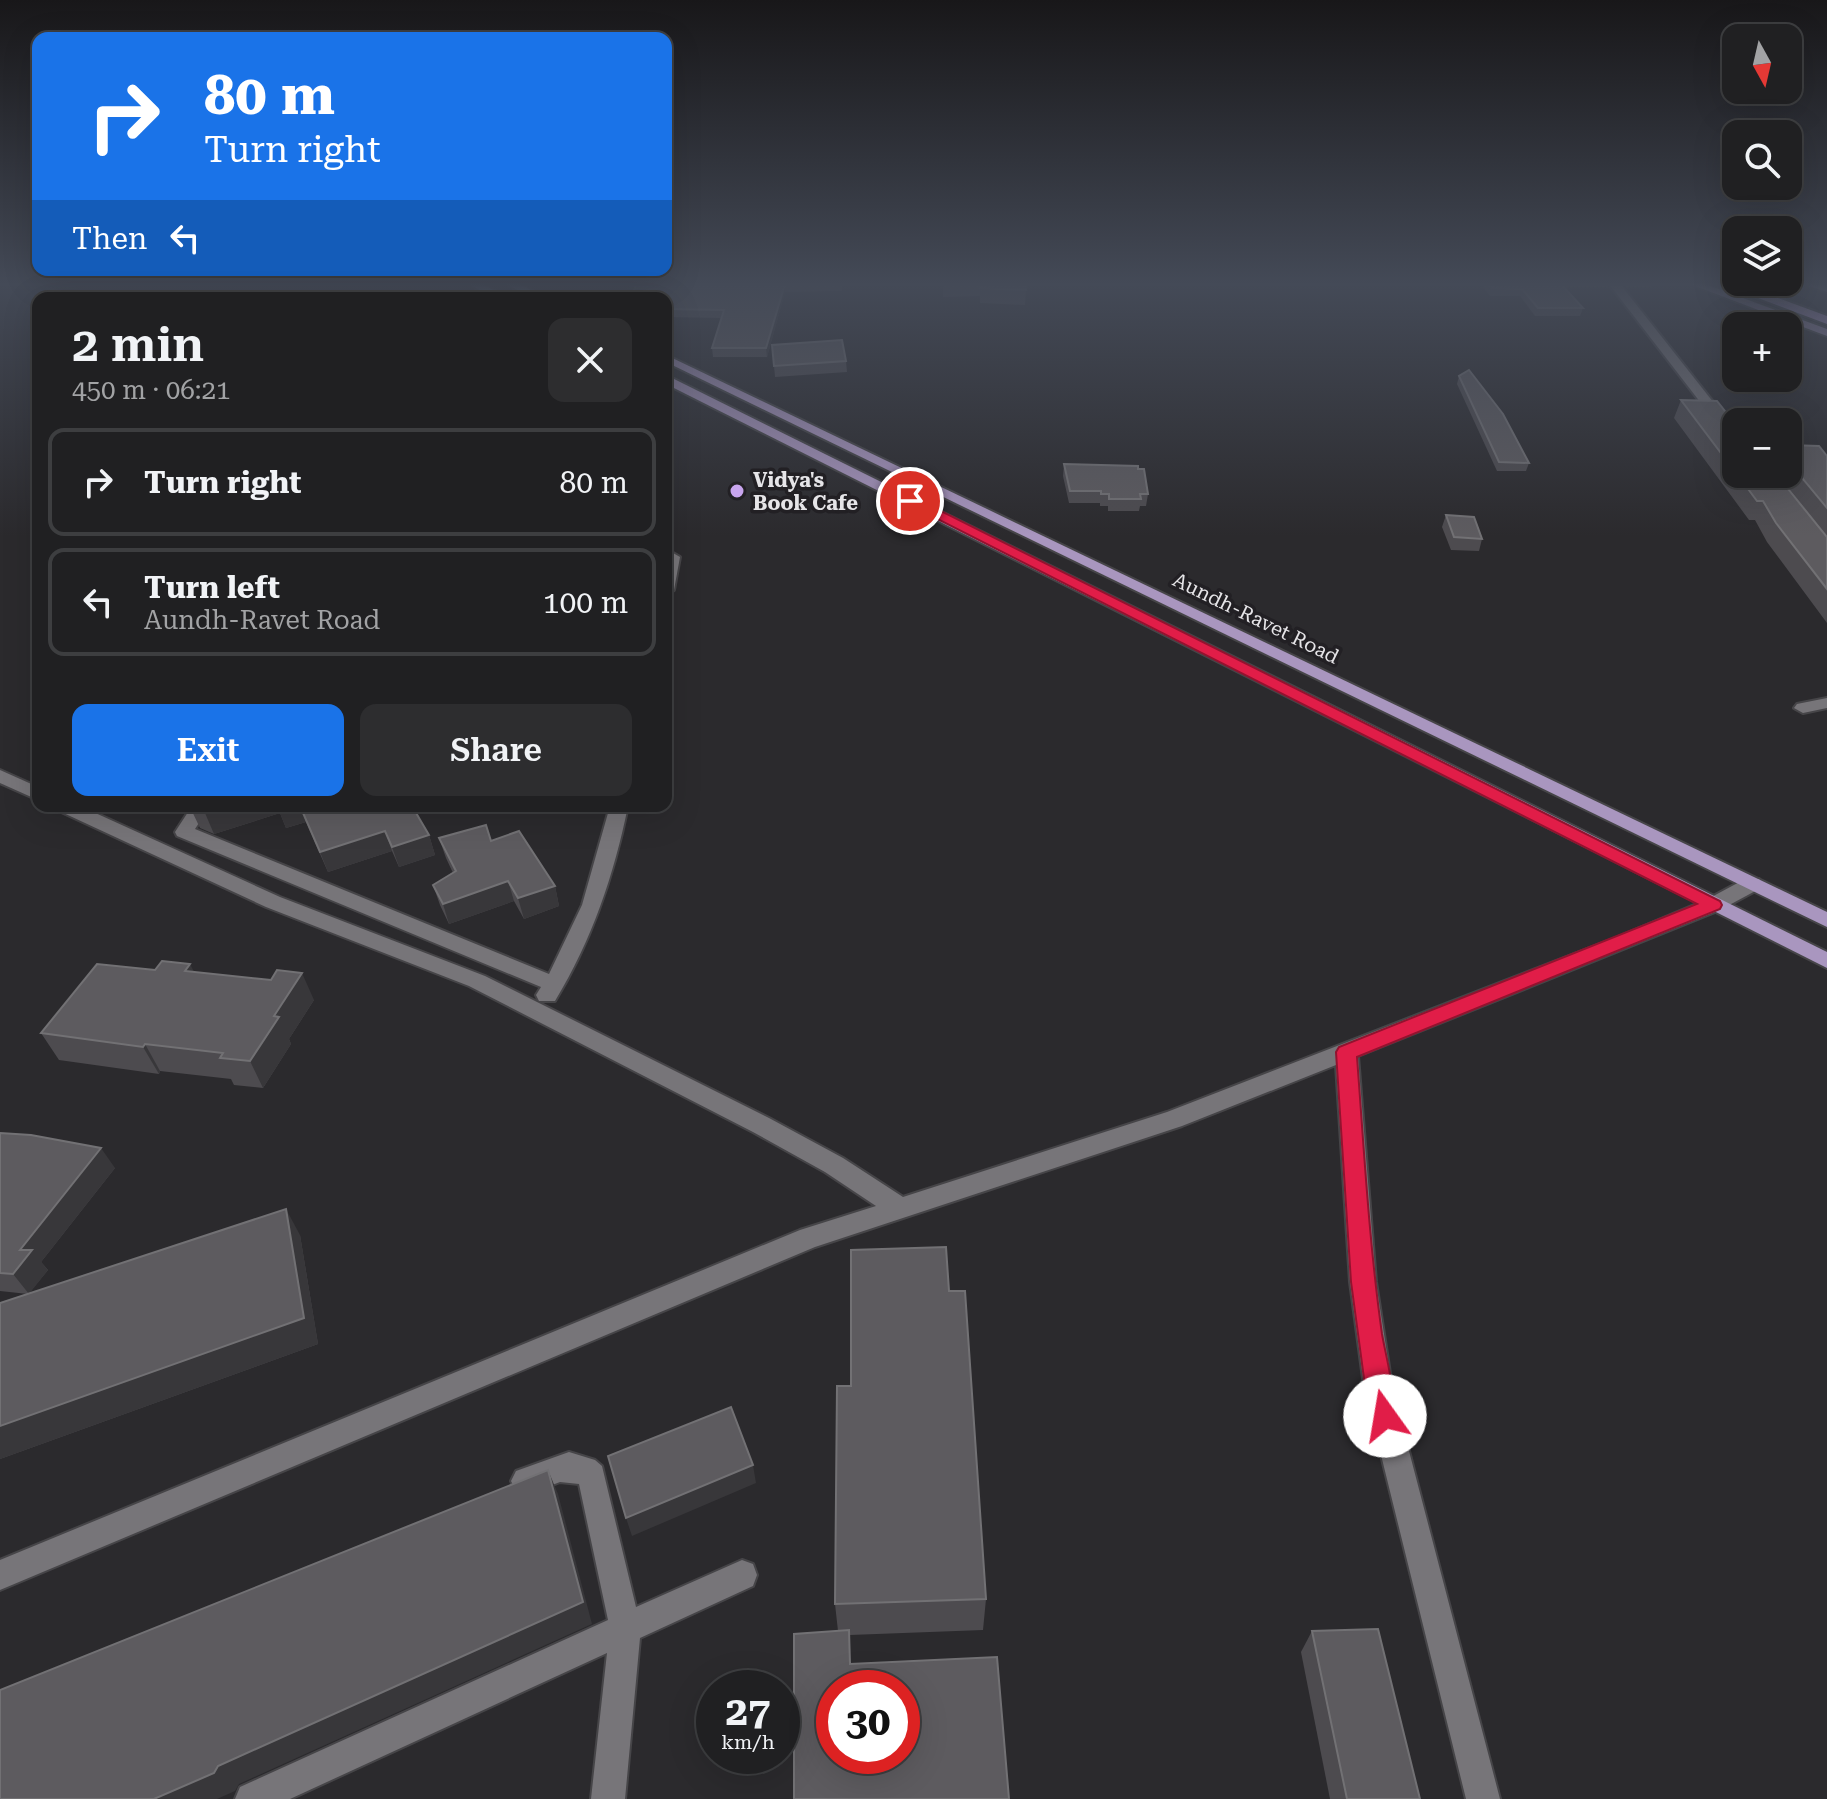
<!DOCTYPE html>
<html lang="en">
<head>
<meta charset="utf-8">
<style>
  body { margin:0; font-family:"Roboto Serif",serif; background:#2d2d2f; color:#f1f3f6; height:100vh; display:flex; flex-direction:column; font-size:30px; white-space:nowrap }
  * { box-sizing:border-box; margin:0 }
  p { font-size:26px; color:#a2a3a5 }
  .icon { flex:none; width:44px; height:44px; fill:none; stroke:currentColor; stroke-width:2; stroke-linecap:round; stroke-linejoin:round }
  .map { position:relative; flex:1; overflow:hidden }
  .sheet { position:absolute; left:32px; top:292px; width:640px; height:520px; display:flex; flex-direction:column; background:#202022; border-radius:16px; box-shadow:0 8px 32px #0002,0 0 0 2px #3d3e40 }
  .sheet>* { flex:none }
  .guide { position:absolute; left:32px; top:32px; width:640px; height:244px; border-radius:16px; box-shadow:0 8px 32px #0002,0 0 0 2px #3d3e40; background:#1a73e8; color:#fff; overflow:hidden }
  .needle { width:52px; rotate:172deg }
  .tools { position:absolute; left:1722px; top:24px; display:grid; gap:16px }
  .tools a { display:grid; place-items:center; width:80px; height:80px; border-radius:16px; background:#202022; box-shadow:0 8px 32px #0002,0 0 0 2px #3d3e40; font-size:40px }
  .speed { position:absolute; left:696px; top:1670px; display:flex; gap:16px; font-size:40px; font-weight:700; text-align:center }
  .speed>* { display:grid; place-content:center; width:104px; height:104px; border-radius:50%; background:#202022; box-shadow:0 8px 32px #0002,0 0 0 2px #3d3e40; line-height:1 }
  .speed small { font-size:20px; font-weight:400 }
  .speed .limit { border:12px solid #d22; background:#fff; color:#111 }
  .pin { position:absolute; display:grid; place-items:center; width:68px; height:68px; color:#fff; margin:-34px; border:4px solid #fff; border-radius:50%; box-shadow:0 2px 8px #0007 }
  .me { position:absolute; width:88px; margin:-44px; rotate:347deg; stroke-linejoin:round; filter:drop-shadow(0 0 6px #0008) }
  .turn { display:flex; align-items:center; gap:28px; height:168px; padding:0 40px; font-size:36px }
  .turn .icon { width:104px; height:104px; stroke-width:2.5 }
  .turn b { display:block; font-size:56px; line-height:68px }
  .then { display:flex; align-items:center; height:76px; padding:0 40px; background:#0003; gap:16px; font-size:30px }
  .round { display:grid; place-items:center; flex:none; width:84px; height:84px; border-radius:16px; background:#2d2d2f }
  .overview { display:flex; align-items:center; justify-content:space-between; height:136px; padding:0 40px }
  h1 { font-size:48px; font-weight:600; line-height:60px }
  .button { display:flex; gap:16px; margin-top:auto; padding:16px 40px }
  .button a { flex:1; height:92px; border-radius:16px; background:#1a73e8; color:#fff; font-size:32px; font-weight:600; line-height:92px; text-align:center }
  .button a+a { background:#2d2d2f; color:#f1f3f6 }
  ul { padding:0; list-style:none }
  li { display:flex; align-items:center; gap:24px; height:108px; margin:0 16px 12px; padding:0 24px; border:4px solid #3d3e40; border-radius:16px }
  li div { flex:1 }
  li b { display:block; font-size:30px }
  li em { font-style:normal }
  .map>svg:first-child { display:block }
  .lines { fill:none; stroke-linecap:round; stroke-linejoin:round }
  .street-casing { stroke:#464548; stroke-width:4 }
  .primary-casing { stroke:#464548; stroke-width:4 }
  .highway-casing { stroke:#464548; stroke-width:4 }
  .street { fill:#777579; fill-rule:evenodd }
  .primary { fill:#a996bf; fill-rule:evenodd }
  .highway { fill:#cbacee; fill-rule:evenodd }
  .wall { fill:#4d4b4f }
  .shaded-wall { fill:#38373a }
  .building { fill:#5d5b5f; stroke:#727174; stroke-width:2; fill-rule:evenodd }
  .route { fill:#e11d48; stroke:#92132f; stroke-width:2 }
  .poi-dot { fill:#c8a5ee; stroke:#222024; stroke-width:3 }
  .labels { text-anchor:middle; stroke-width:7; stroke-linejoin:round; paint-order:stroke }
  .far-poi-label { font-size:20px; font-weight:bold; fill:#e6e5e8; stroke:#222024; text-anchor:start }
  .far-street-label { font-size:20px; fill:#e6e5e8; stroke:#222024 }
</style>
</head>
<body>
<div class="map">
<svg width="1827" height="1799" viewBox="0 0 1827 1799">
  <rect width="100%" height="100%" fill="#2b2a2d"/>
  <g class="lines">
    <g class="street-casing">
      <g id="street">
        <path d="M1609,284h11l116,147v12l-5,-1z"/>
        <path d="M673,553l7,4 -6,33 -8,5v-38z"/>
        <path d="M1827,698v10l-24,5 -9,-5 3,-4z"/>
        <path d="M0,770l38,17v13l-38,-17z"/>
        <path d="M55,806h25l200,91 205,79 284,142 74,40 60,39 264,-85 451,-175 88,-37 39,-21h14l3,5 -3,5 -39,21 -362,146 18,226 16,104 108,413h-34l-102,-413 -14,-104 -14,-217 -154,61 -367,121 -815,343v-30l800,-330 76,-24 -51,-34 -72,-40 -284,-146 -203,-79 -209,-97z"/>
        <path d="M192,806h18l-15,23 354,145 33,-69 28,-99h18c-14,69 -36,134 -73,195h-16l-3,-6 5,-8 -364,-151 -2,-4z"/>
        <path d="M569,1452l26,8 7,6 34,141 106,-47 11,4 4,11 -4,11 -113,52 -15,161h-34l16,-146 -317,146h-55l5,-12 368,-167 -29,-136 -19,-2 -34,13 -10,-4 -5,-10 5,-10z"/>
      </g>
    </g>
    <g class="primary-casing">
      <g id="primary">
        <path d="M469,284h14l24,14h-13z"/>
        <path d="M506,284h14l25,14h-13z"/>
        <path d="M1690,284h15l122,45v7z"/>
        <path d="M1808,284l19,1v7l-18,-6z"/>
        <path d="M666,355l1161,557v15l-1161,-565z"/>
        <path d="M666,375l1161,577v16l-1161,-584z"/>
      </g>
    </g>
    <g class="highway-casing">
      <path id="highway" d="M1721,284h19l87,32v8z"/>
    </g>
    <use href="#street" class="street"/>
    <use href="#primary" class="primary"/>
    <use href="#highway" class="highway"/>
  </g>
  <g class="wall">
    <path d="M637,284h205v7l-57,1 -18,65h-54l-1,-9 9,-30 -55,-1v-19z"/>
    <path d="M943,284h82l1,6 -1,15 -45,-2v-7l-37,1z"/>
    <path d="M1481,284h127v3h-44l19,21 -3,8h-45l-15,-20h-30z"/>
    <path d="M1623,284h29l-1,3h-25z"/>
    <path d="M772,345l74,16 1,11 -72,5z"/>
    <path d="M1459,376l70,87 -3,8h-29l-40,-87z"/>
    <path d="M1681,400l55,25v49h52v-29l39,11v167l-60,-81 -12,-22h-6l-75,-102z"/>
    <path d="M1064,464l74,5 10,25 -2,12h-6l-1,5h-31v-5h-8v-3h-31l-6,-27z"/>
    <path d="M1446,515l36,24 -3,12 -28,-1 -9,-23z"/>
    <path d="M412,806l17,29 6,20 -36,12 -7,-16 -64,21 -22,-50 -20,6 -6,-15 -66,21 -14,-6 -10,-21z"/>
    <path d="M439,838l52,3 64,45 4,20 -35,13 -10,-18 -65,23 -9,-19 -7,-20 20,-12 -7,-15z"/>
    <path d="M155,970l39,2 120,28 -25,39 2,5 -28,44 -29,-3 -3,-6 -71,-8 -1,3 -100,-14 -18,-27z"/>
    <path d="M0,1133l115,35 -74,94 7,8 -19,23 271,-58 18,109 -318,115v-156l28,-9 -28,-3z"/>
    <path d="M851,1386l135,213 -3,31 -133,5 -56,164 44,-168 -3,-27z"/>
    <path d="M1312,1631l108,168h-90l-29,-147z"/>
  </g>
  <g class="shaded-wall">
    <path d="M785,284v8l-18,65 -1,-9z"/>
    <path d="M229,806h48l3,7 -66,21 -9,-21z"/>
    <path d="M285,806h15l6,16 -20,6 -8,-20z"/>
    <path d="M385,831l7,20 -64,21 -8,-20z"/>
    <path d="M429,835l6,20 -36,12 -7,-20z"/>
    <path d="M508,881l6,20 -65,23 -6,-20z"/>
    <path d="M555,886l4,20 -35,13 -6,-21z"/>
    <path d="M190,964l14,27 -19,-20z"/>
    <path d="M302,973l12,27 -25,39 2,5 -28,44 -13,-27 24,-45z"/>
    <path d="M145,1044l15,27 -1,3 -16,-27z"/>
    <path d="M101,1148l14,20 -74,94 7,8 -19,24 -16,-20 7,-24z"/>
    <path d="M286,1209l14,26 18,109 -318,115v-33z"/>
    <path d="M753,1465l3,18 -124,53 -6,-18z"/>
    <path d="M548,1470l10,24 34,130 -353,160 -4,7 -18,8h-63l64,-33z"/>
  </g>
  <g class="building">
    <path d="M637,284h148l-19,64h-54l12,-38 -58,-1v-11h-36z"/>
    <path d="M981,284h44l1,6 -46,-2z"/>
    <path d="M1489,284h72l22,24h-45l-16,-19 -30,-1z"/>
    <path d="M842,340l4,21 -72,5 -2,-21z"/>
    <path d="M1469,370l34,44 26,49 -30,-1 -40,-86z"/>
    <path d="M1681,400l36,1 19,24v48z"/>
    <path d="M1788,445l31,1 8,10v52l-39,-47z"/>
    <path d="M1064,464l74,2v3h6l4,25h-8l1,5h-32v-5h-8v-3h-31z"/>
    <path d="M1737,474h39l51,63v52l-51,-66 -13,-22h-6z"/>
    <path d="M1446,515l28,2 8,22 -28,-2z"/>
    <path d="M191,806h38l-24,7 -15,-6z"/>
    <path d="M300,806h112l17,29 -37,12 -7,-16 -65,21z"/>
    <path d="M486,825l5,16 28,-10 36,55 -37,12 -10,-17 -65,23 -10,-19 23,-14 -17,-33z"/>
    <path d="M162,961l28,3 -5,7 86,9 6,-10 25,3 -28,43 5,1 -29,44 -30,-3 3,-5 -78,-9 -2,3 -102,-14 56,-69 58,6z"/>
    <path d="M0,1133l31,2 70,13 -81,102h12l-19,24 -13,-1z"/>
    <path d="M286,1209l18,109 -304,108v-123z"/>
    <path d="M946,1247l3,44h16l21,308 -151,5 2,-218h14v-136z"/>
    <path d="M731,1407l22,58 -127,53 -18,-62z"/>
    <path d="M548,1470l35,132 -365,164 -4,7 -60,26h-154v-109z"/>
    <path d="M1378,1629l42,170h-73l-35,-168z"/>
    <path d="M849,1630l1,34 147,-7 12,142h-215v-165zM834,1688h68v68h-68z"/>
  </g>
  <linearGradient id="sky" x2="0" y2="1"><stop stop-color="#181719"/><stop offset="0.53" stop-color="#444a57"/><stop offset="1" stop-color="#444a57" stop-opacity="0"/></linearGradient>
  <rect width="1827" height="536" fill="url(#sky)"/>
  <path class="route" d="M906,498h9l805,403 2,4 -2,4 -363,148c7,92 12,185 25,277 3,18 18,78 12,90l-9,4 -9,-4 -11,-38 -14,-104 -15,-230 3,-5 358,-143 -791,-401z"/>
  <circle class="poi-dot" cx="737" cy="491" r="8"/>
  <g class="labels">
    <g class="far-poi-label">
      <text x="753" y="487">Vidya's<tspan x="753" dy="23">Book Cafe</tspan></text>
    </g>
    <g class="far-street-label">
      <text transform="translate(1256 618) rotate(26)" y="7">Aundh-Ravet Road</text>
    </g>
  </g>
</svg>
<div class="tools">
<a><svg class="needle" viewBox="-14 -14 28 28"><path d="M0-13l5 13h-10z" fill="#e53935"/><path d="M0 13l5-13h-10z" fill="#a2a3a5"/></svg></a>
<a><svg class="icon" aria-label="search" viewBox="0 0 24 24"><circle cx="10" cy="10" r="6"/><path d="M15 15l6 6"/></svg></a>
<a><svg class="icon" aria-label="layers" viewBox="0 0 24 24"><path d="M12 4l9 5-9 5-9-5zM3 14l9 5 9-5"/></svg></a>
<a>+</a>
<a>−</a>
</div>
<div class="speed"><div>27<small>km/h</small></div><div class="limit">30</div></div>
<div class="pin" style="left:910px;top:501px;background:#d93025"><svg class="icon" aria-label="arrive" viewBox="0 0 24 24"><path d="M6 21V4h12l-3 4 3 4H6"/></svg></div>
<svg class="me" style="left:1385px;top:1416px" viewBox="-20 -20 40 40"><circle r="19" fill="#fff"/><path d="M0-13L10 11 0 6-10 11z" fill="#e11d48"/></svg>
<div class="guide">
<div class="turn"><svg class="icon" aria-label="right" viewBox="0 0 24 24"><path d="M7 20v-9h11M14 6l5 5-5 5"/></svg><div><b>80 m</b>Turn right</div></div>
<div class="then">Then<svg class="icon" aria-label="left" viewBox="0 0 24 24"><path d="M17 20v-9H6M10 6l-5 5 5 5"/></svg></div>
</div>
<section class="sheet">
<div class="overview"><div><h1>2 min</h1><p>450 m · 06:21</p></div><a class="round"><svg class="icon" aria-label="close" viewBox="0 0 24 24"><path d="M6 6l12 12M18 6L6 18"/></svg></a></div>
<ul>
<li><svg class="icon" aria-label="right" viewBox="0 0 24 24"><path d="M7 20v-9h11M14 6l5 5-5 5"/></svg><div><b>Turn right</b></div><em>80 m</em></li>
<li><svg class="icon" aria-label="left" viewBox="0 0 24 24"><path d="M17 20v-9H6M10 6l-5 5 5 5"/></svg><div><b>Turn left</b><p>Aundh-Ravet Road</p></div><em>100 m</em></li>
</ul>
<div class="button"><a>Exit</a><a>Share</a></div>
</section>
</div>
</body>
</html>
